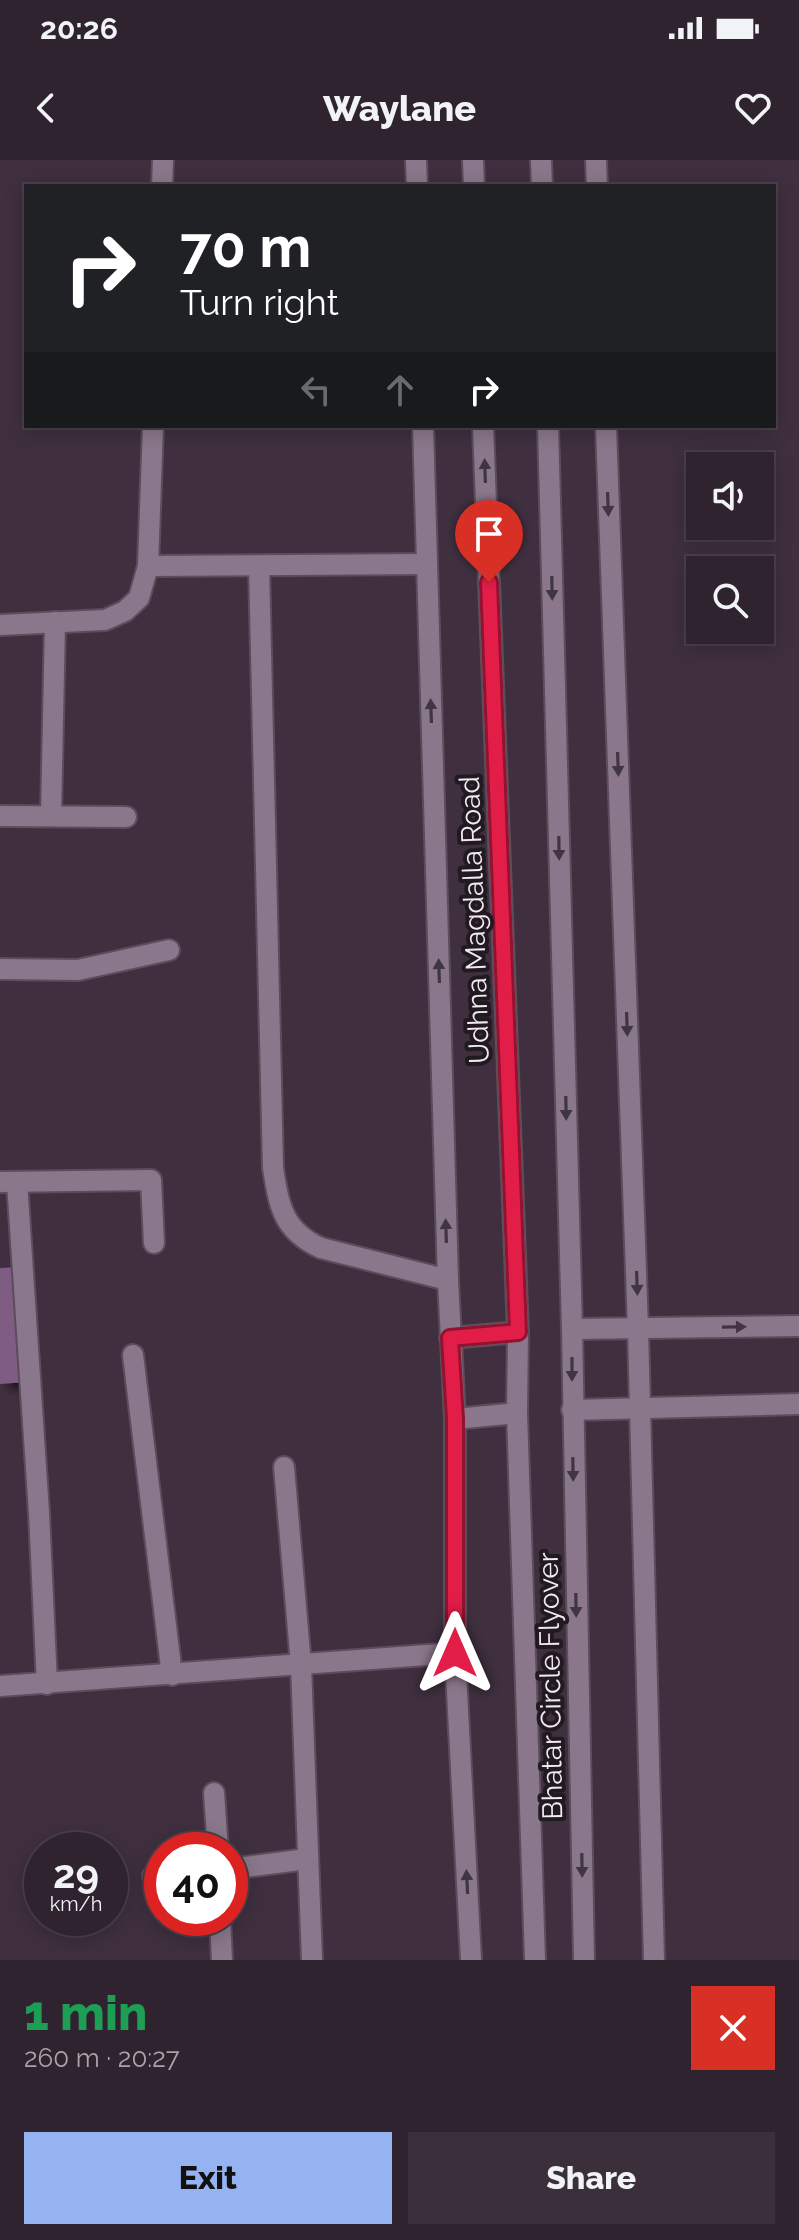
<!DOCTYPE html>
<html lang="en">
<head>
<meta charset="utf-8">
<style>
  body { margin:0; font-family:Raleway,sans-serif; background:#3b2f3b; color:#f1f3f6; height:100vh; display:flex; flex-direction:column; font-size:30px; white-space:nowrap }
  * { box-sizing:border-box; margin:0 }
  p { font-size:26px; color:#a7a4aa }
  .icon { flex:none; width:44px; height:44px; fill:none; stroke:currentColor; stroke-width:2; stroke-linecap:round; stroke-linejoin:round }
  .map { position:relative; height:1800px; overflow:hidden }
  .sheet { display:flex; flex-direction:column; background:#2f232f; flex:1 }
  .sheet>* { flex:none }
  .guide { position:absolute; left:24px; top:24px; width:752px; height:244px; border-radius:0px; box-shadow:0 4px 20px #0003,0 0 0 2px #4a404b; background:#202124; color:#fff; overflow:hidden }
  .controls { position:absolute; left:686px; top:292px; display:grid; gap:16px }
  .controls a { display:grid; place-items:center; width:88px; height:88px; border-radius:0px; background:#2f232f; box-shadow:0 4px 20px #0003,0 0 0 2px #4a404b; font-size:40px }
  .speed { position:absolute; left:24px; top:1672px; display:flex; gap:16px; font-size:40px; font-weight:700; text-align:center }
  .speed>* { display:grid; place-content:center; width:104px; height:104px; border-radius:50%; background:#2f232f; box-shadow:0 4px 20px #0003,0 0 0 2px #4a404b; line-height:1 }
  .speed small { font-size:20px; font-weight:400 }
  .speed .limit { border:12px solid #d22; background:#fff; color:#111 }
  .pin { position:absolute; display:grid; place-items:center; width:68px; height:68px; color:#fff; margin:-82px -34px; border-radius:50% 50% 50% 0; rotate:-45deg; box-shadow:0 0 8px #0007 }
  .pin .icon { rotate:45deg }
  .me { position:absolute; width:88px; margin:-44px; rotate:0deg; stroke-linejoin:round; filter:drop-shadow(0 0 6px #0008) }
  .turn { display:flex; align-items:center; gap:28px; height:168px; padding:0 24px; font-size:36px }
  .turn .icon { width:104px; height:104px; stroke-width:2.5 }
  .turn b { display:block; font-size:56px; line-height:68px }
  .lanes { display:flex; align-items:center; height:76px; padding:0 24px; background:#0003; justify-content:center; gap:40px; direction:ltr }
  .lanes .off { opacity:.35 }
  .round { display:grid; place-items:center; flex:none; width:84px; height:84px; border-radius:0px; background:#3b2f3b }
  .summary { display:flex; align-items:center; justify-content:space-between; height:136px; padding:0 24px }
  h1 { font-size:48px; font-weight:800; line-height:60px; color:#1e9e55 }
  .cta { display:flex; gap:16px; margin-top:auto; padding:16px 24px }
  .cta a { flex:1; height:92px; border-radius:0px; background:#95b2f1; color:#111; font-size:32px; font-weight:800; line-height:92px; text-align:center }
  .cta a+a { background:#3b2f3b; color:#f1f3f6 }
  .status { display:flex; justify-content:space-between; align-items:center; height:56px; padding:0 40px; background:#2f232f; direction:ltr }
  .status svg { height:22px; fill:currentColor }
  header { display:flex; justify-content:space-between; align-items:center; height:104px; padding:0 24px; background:#2f232f; font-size:36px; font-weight:800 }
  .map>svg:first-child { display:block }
  .building { fill:#7f5b81; filter:url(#shadow) }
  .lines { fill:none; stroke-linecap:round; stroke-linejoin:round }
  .street-casing { stroke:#5b4d5c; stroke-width:24 }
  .secondary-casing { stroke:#5b4d5c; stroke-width:24 }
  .street { stroke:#8a778b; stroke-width:20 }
  .secondary { stroke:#8a778b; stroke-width:20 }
  .oneway { fill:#403641 }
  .route-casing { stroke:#92132f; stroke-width:20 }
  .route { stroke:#e11d48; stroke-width:14 }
  .labels { text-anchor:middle; stroke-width:8; stroke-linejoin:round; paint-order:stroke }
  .street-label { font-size:28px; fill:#f3e9f4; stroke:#211a21 }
</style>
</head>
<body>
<div class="status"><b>20:26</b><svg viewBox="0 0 49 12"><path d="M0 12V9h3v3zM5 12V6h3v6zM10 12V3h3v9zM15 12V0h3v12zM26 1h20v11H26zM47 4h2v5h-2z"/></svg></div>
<header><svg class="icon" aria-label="back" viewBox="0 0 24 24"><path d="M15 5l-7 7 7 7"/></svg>Waylane<svg class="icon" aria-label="heart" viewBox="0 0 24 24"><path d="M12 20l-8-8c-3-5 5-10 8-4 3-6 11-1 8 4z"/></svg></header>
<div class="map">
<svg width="799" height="1800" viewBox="0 0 799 1800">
  <defs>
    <filter id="shadow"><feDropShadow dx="9" dy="5" stdDeviation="4" flood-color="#0009"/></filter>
  </defs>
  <rect width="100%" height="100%" fill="#3f2f3f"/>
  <path class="building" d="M17,1107l9,115 -26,2v-116z"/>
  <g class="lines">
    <g class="street-casing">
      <g id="street">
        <path d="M162,26l1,-26"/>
        <path d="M148,406l279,-2"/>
        <path d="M259,406l14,602c6,38 10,63 48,80l127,32"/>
        <path d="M0,465l105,-5 20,-9 14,-13 9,-32 5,-140"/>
        <path d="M0,656l126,1"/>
        <path d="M51,656l4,-194"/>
        <path d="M0,809l78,1 91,-20"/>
        <path d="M0,1022l151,-2 3,63"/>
        <path d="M17,1022l22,331 8,171"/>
        <path d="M133,1195l39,320"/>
        <path d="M284,1307l17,198 11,295"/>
        <path d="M0,1526l455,-33"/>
        <path d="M214,1633l4,57"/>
        <path d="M230,1709l77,-10"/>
        <path d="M153,1716l9,-1"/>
        <path d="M220,1758l2,42"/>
      </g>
    </g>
    <g class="secondary-casing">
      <g id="secondary">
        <path d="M416,0l1,26"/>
        <path d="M473,0l1,26"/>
        <path d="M541,0l1,26"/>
        <path d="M596,0l1,26"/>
        <path d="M423,266l25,854 7,139v234l16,307"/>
        <path d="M483,266l35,906 -1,81 18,547"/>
        <path d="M548,266l24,903 12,631"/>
        <path d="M606,266l32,903 16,631"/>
        <path d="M572,1169l227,-3"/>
        <path d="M450,1178l68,-6"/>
        <path d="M572,1250l227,-6"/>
        <path d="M455,1259l62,-6"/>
      </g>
    </g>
    <use href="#street" class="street"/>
    <use href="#secondary" class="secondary"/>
  </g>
  <defs><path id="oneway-solid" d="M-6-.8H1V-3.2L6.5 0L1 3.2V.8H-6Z" transform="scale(2)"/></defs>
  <g class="oneway">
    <use href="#oneway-solid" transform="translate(485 311) rotate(-92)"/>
    <use href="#oneway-solid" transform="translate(608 344) rotate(88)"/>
    <use href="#oneway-solid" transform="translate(552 428) rotate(89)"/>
    <use href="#oneway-solid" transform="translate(431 551) rotate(-92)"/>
    <use href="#oneway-solid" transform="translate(618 604) rotate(88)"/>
    <use href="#oneway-solid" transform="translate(559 688) rotate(89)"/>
    <use href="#oneway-solid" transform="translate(439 811) rotate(-92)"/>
    <use href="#oneway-solid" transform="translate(627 864) rotate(88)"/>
    <use href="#oneway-solid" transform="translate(566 948) rotate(89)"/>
    <use href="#oneway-solid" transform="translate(446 1071) rotate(-92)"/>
    <use href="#oneway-solid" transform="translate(637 1123) rotate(88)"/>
    <use href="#oneway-solid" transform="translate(734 1167) rotate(-1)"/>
    <use href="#oneway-solid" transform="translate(572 1209) rotate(90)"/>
    <use href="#oneway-solid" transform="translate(573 1309) rotate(89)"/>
    <use href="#oneway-solid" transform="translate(576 1445) rotate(89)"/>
    <use href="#oneway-solid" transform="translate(582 1705) rotate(89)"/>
    <use href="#oneway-solid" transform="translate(467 1722) rotate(-93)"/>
  </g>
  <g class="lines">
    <g class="route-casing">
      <path id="route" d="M455,1493v-234l-5,-81 68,-6 -29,-750"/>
    </g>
    <use href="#route" class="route"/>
  </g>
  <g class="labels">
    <g class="street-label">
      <text transform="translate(474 760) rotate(-92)" y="10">Udhna Magdalla Road</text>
      <text transform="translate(550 1526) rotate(-91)" y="10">Bhatar Circle Flyover</text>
    </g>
  </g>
</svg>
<div class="controls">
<a><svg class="icon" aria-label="sound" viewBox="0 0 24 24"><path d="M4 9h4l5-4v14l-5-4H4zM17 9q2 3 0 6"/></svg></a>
<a><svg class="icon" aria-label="search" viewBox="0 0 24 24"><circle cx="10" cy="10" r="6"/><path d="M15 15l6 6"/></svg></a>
</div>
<div class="speed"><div>29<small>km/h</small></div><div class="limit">40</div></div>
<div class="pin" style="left:489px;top:422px;background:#d93025"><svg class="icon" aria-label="arrive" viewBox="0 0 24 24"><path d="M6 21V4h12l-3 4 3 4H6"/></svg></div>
<svg class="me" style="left:455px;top:1493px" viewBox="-20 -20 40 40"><path d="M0-17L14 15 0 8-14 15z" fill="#e11d48" stroke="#fff" stroke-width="4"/></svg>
<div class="guide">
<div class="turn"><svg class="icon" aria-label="right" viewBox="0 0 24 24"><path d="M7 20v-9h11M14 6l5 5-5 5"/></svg><div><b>70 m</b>Turn right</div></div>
<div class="lanes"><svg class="icon off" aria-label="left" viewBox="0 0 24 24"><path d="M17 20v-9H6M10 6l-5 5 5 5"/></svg><svg class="icon off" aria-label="ahead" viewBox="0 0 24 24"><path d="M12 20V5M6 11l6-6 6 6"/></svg><svg class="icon" aria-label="right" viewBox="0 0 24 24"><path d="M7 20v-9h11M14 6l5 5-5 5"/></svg></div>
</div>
</div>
<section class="sheet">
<div class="summary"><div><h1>1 min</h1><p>260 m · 20:27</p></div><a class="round" style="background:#d93025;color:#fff"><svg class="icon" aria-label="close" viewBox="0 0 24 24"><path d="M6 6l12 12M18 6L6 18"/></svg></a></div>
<div class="cta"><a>Exit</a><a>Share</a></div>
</section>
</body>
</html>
